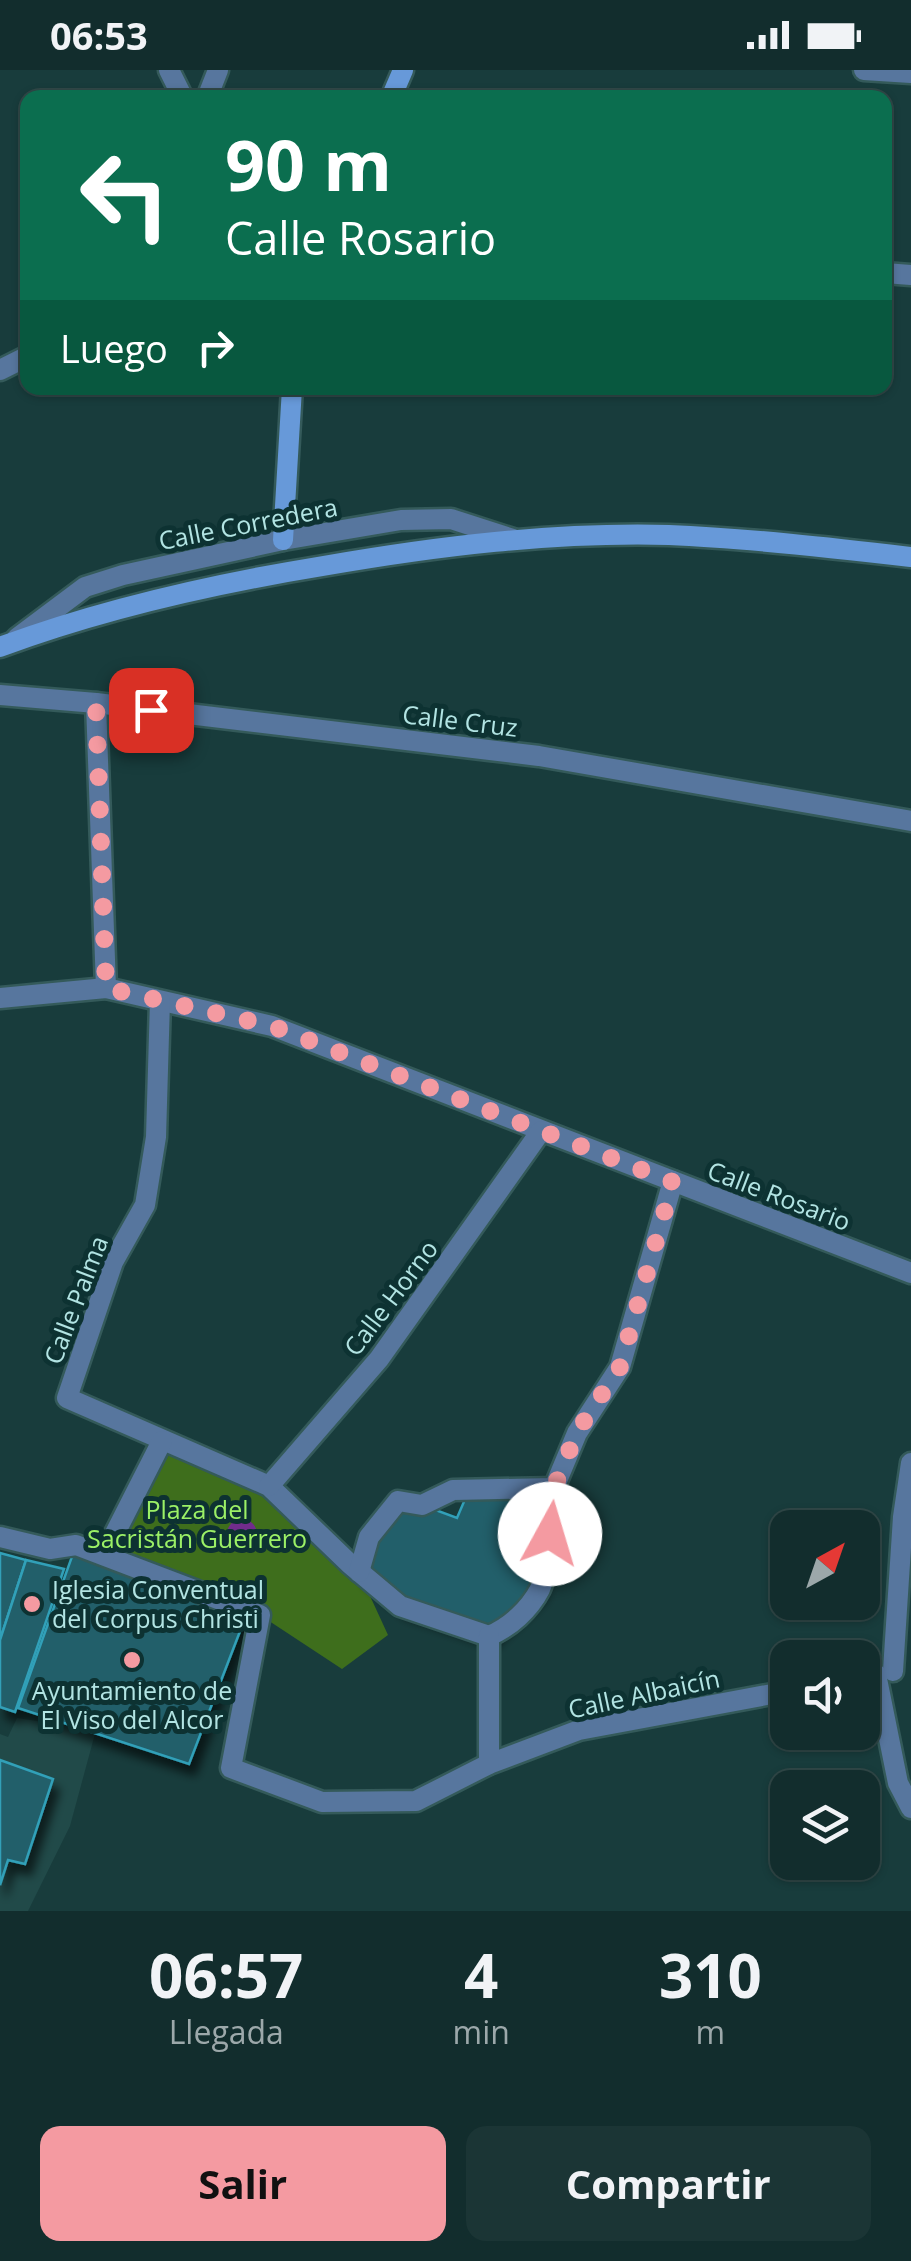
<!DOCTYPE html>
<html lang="es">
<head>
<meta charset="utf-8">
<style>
  body { margin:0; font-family:"Open Sans",sans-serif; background:#1b3535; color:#f1f3f6; height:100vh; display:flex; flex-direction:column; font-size:38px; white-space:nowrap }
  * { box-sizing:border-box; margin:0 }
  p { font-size:32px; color:#9ca8aa }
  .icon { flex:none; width:55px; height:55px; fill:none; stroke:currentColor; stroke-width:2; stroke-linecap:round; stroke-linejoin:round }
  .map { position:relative; height:1841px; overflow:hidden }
  .sheet { display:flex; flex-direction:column; background:#122d2d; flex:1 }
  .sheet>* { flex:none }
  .guide { position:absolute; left:20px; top:20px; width:872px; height:305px; border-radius:20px; box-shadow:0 2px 8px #0004,0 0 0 2px #314949; background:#0b6e4f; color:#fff; overflow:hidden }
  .needle { width:65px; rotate:40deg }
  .fabs { position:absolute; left:770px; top:1440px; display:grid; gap:20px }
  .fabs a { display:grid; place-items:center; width:110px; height:110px; border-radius:20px; background:#122d2d; box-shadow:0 2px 8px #0004,0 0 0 2px #314949; font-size:50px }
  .pin { position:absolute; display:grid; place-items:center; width:85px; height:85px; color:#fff; margin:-42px; border-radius:20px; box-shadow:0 5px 15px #0006 }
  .me { position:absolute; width:110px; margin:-55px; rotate:6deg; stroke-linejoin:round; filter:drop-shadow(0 0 8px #0008) }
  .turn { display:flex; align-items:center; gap:35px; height:210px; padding:0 40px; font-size:45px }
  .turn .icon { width:130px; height:130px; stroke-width:2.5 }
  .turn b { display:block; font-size:70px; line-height:85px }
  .then { display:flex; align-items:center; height:95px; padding:0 40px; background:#0003; gap:20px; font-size:38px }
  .eta { display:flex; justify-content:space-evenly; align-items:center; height:170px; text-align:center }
  .eta b { font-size:60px; font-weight:700; line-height:70px }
  .primary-button { display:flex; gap:20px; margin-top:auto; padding:20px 40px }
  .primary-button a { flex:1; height:115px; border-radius:20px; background:#f49aa1; color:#111; font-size:40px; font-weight:700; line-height:115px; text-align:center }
  .primary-button a+a { background:#1b3535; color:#f1f3f6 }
  .status { display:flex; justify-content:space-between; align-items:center; height:70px; padding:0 50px; background:#122d2d; direction:ltr }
  .status svg { height:28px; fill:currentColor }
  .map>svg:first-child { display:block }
  .built { fill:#214a49 }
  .green { fill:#3e6e1c }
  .water { fill:#712c8c }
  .building { fill:#225e6b; stroke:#30a0b8; stroke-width:2.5; filter:url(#shadow) }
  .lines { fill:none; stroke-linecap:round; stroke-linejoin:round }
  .street-casing { stroke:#345a5a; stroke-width:25 }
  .secondary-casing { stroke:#345a5a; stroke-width:25 }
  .street { stroke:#57769e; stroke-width:20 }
  .secondary { stroke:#6799d9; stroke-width:20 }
  .route { stroke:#f49aa1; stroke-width:18; stroke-dasharray:0 32.4 }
  .poi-dot { fill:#f49aa1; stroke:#0d3232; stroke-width:4 }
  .labels { text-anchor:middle; stroke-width:10; stroke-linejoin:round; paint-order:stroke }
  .street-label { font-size:25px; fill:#b2e4e3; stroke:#0d3232 }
  .park-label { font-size:25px; fill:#9bf066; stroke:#0d3232 }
  .poi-label { font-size:25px; fill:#b2e4e3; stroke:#0d3232; text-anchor:start }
</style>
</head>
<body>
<div class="status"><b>06:53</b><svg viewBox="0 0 49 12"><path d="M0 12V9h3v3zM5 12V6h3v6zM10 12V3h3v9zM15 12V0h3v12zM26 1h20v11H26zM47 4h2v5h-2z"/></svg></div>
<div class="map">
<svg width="911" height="1841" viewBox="0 0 911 1841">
  <defs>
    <filter id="shadow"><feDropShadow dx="6" dy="11" stdDeviation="5" flood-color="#0009"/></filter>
  </defs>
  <rect width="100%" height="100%" fill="#183c3c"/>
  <path class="built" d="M17,1648l79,12 -26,96 -42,85h-28v-177l8,3z"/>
  <path class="green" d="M162,1371l107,45 90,86 29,63 -46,34 -82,-54 -156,-60z"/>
  <circle class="water" cx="242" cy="1464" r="15"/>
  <g class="building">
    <path d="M554,1418l-14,100 -51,48 -89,-30 -41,-34 39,-71 24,4 35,13 12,-28z"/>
    <path d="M75,1478l172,65 -58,151 -171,-56z"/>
    <path d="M0,1483l26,7 -26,80z"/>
    <path d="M26,1490l38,9 -49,143 -15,-5v-67z"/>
    <path d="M0,1690l53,19 -28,85 -17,-4 -8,25z"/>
  </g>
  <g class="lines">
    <g class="street-casing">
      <g id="street">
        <path d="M169,0l14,28"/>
        <path d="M864,0l47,3"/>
        <path d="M207,28l11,-28"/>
        <path d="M885,203l26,2"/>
        <path d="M0,300l28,-14"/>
        <path d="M17,568l68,-51 38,-12 160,-35 118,-20 50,-1 62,20"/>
        <path d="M0,625l96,8 443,53 372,65"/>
        <path d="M96,633l10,285"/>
        <path d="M0,928l106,-10 166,38 639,247"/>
        <path d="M160,931l-4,136 -11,68 -32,57 -46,136 202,88 81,78 50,42 89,30"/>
        <path d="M269,1416l110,-127 162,-228"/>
        <path d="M0,1467l50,12 26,-4 184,70 -29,153 91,34 94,-1 73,-37 90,-34 209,-39"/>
        <path d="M104,1485l58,-114"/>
        <path d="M359,1502l10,-35 29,-36 24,4 31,-15 101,-2 23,-55 43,-66 53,-186"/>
        <path d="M489,1566c21,-9 40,-26 51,-47 8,-18 16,-81 14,-101"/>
        <path d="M489,1566v128"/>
        <path d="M893,1601l10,-154 8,-54"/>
        <path d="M876,1604l22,109 13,25"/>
      </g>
    </g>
    <g class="secondary-casing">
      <g id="secondary">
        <path d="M391,28l12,-28"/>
        <path d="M283,470l9,-152"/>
        <path d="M0,577c105,-39 213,-63 323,-81 115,-20 229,-34 346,-31 77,3 165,13 242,22"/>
      </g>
    </g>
    <use href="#street" class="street"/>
    <use href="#secondary" class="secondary"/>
  </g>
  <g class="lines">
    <path class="route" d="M151,640l-55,-7 10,285 166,38 401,156 -53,185 -43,65 -23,56 2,18 -6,28"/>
  </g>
  <g class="poi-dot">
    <circle cx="32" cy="1534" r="10"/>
    <circle cx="132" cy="1590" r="10"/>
  </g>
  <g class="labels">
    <g class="street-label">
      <text transform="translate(248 454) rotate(-11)" y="9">Calle Corredera</text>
      <text transform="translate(460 651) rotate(7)" y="9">Calle Cruz</text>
      <text transform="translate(779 1126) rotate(21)" y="9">Calle Rosario</text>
      <text transform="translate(391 1228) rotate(-53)" y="9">Calle Horno</text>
      <text transform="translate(76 1230) rotate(-69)" y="9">Calle Palma</text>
      <text transform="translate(644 1624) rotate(-12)" y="9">Calle Albaicín</text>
    </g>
    <g class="park-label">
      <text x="197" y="1449">Plaza del<tspan x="197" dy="29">Sacristán Guerrero</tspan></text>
    </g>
    <g class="poi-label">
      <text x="52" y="1529">Iglesia Conventual<tspan x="52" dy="29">del Corpus Christi</tspan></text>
      <text x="132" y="1630" text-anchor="middle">Ayuntamiento de<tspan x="132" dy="29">El Viso del Alcor</tspan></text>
    </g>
  </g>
</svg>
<div class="fabs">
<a><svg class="needle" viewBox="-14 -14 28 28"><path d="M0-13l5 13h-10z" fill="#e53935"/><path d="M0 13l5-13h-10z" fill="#9ca8aa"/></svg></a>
<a><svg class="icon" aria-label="sound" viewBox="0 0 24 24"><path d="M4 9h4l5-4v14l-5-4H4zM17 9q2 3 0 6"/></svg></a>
<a><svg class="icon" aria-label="layers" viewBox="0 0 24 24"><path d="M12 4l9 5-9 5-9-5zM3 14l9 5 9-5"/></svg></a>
</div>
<div class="pin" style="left:151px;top:640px;background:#d93025"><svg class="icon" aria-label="arrive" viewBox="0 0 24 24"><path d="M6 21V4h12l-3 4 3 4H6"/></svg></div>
<svg class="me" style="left:550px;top:1464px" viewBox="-20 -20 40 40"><circle r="19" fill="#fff"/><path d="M0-13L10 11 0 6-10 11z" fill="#f49aa1"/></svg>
<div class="guide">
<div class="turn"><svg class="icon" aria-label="left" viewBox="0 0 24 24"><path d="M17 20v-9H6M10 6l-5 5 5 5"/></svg><div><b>90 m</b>Calle Rosario</div></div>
<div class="then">Luego<svg class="icon" aria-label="right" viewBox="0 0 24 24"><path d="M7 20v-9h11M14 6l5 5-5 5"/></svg></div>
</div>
</div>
<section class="sheet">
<div class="eta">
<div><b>06:57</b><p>Llegada</p></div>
<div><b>4</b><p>min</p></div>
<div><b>310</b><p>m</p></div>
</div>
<div class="primary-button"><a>Salir</a><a>Compartir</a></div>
</section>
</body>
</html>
